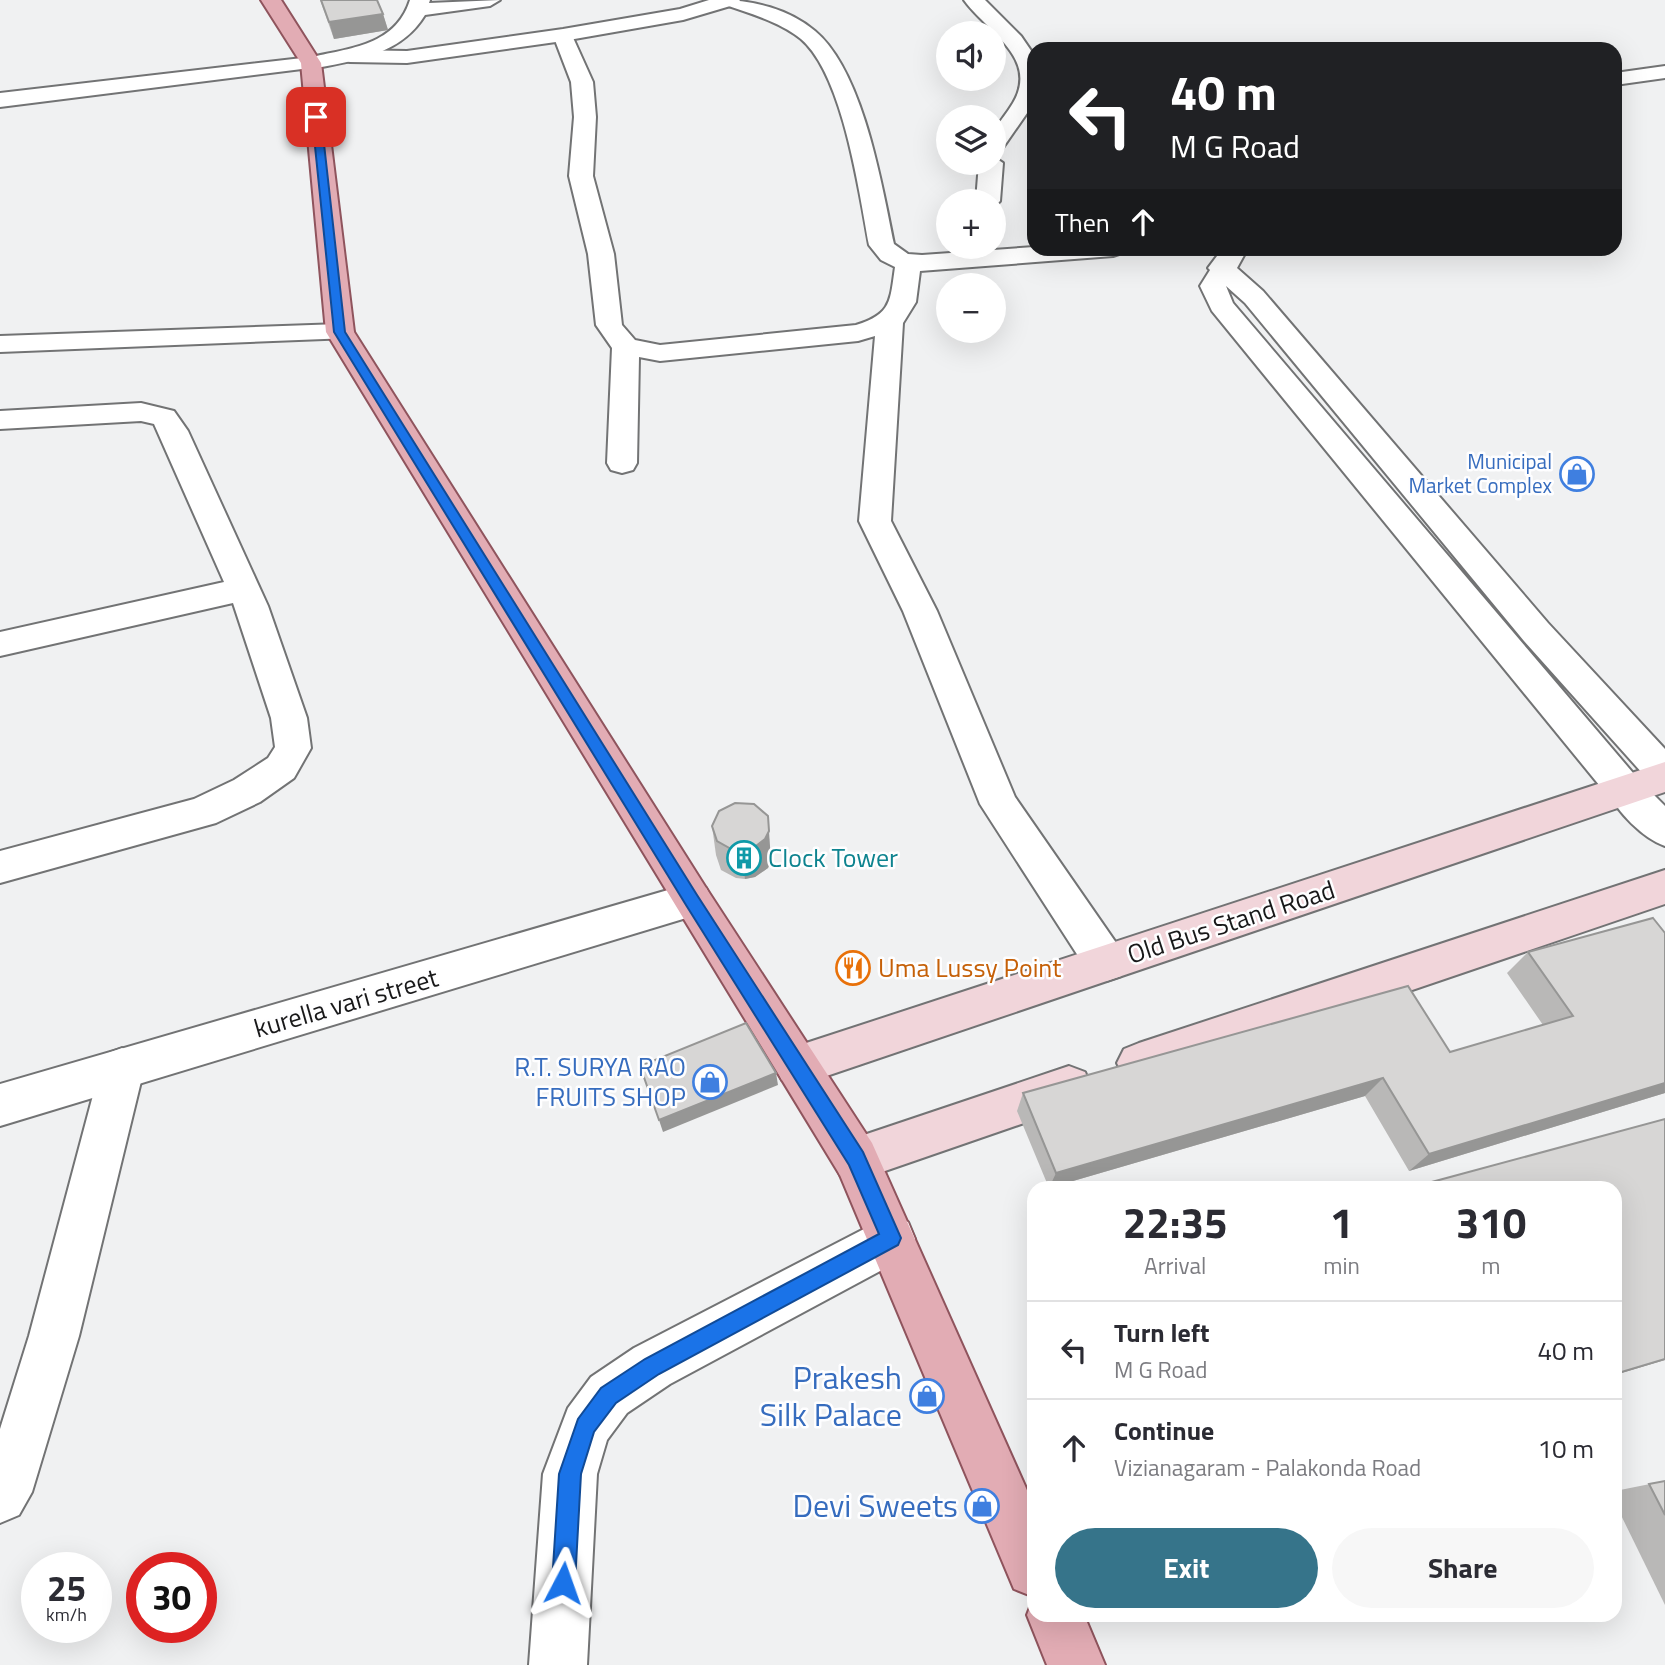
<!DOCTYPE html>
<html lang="en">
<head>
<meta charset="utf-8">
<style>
  body { margin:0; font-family:"Titillium Web",sans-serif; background:#f7f7f7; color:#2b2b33; height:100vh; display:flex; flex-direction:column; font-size:26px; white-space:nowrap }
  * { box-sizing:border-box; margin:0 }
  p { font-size:23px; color:#7c7c81 }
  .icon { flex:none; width:38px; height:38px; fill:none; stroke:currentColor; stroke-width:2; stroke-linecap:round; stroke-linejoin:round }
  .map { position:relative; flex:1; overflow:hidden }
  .details { position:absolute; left:1027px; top:1181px; width:595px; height:441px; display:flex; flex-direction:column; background:#fff; border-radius:21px; box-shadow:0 7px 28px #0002 }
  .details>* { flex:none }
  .banner { position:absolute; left:1027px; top:42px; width:595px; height:214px; border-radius:21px; box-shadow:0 7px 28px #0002; background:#202124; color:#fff; overflow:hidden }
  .fabs { position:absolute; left:936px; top:21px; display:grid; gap:14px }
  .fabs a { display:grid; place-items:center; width:70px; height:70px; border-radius:50%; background:#fff; box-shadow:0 7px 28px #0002; font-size:35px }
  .speed { position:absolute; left:21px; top:1552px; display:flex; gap:14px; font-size:35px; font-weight:700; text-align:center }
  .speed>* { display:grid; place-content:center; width:91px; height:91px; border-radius:50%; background:#fff; box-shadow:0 7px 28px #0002; line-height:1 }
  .speed small { font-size:18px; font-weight:400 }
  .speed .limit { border:10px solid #d22; background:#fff; color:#111 }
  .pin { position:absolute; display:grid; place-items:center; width:60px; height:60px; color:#fff; margin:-30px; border-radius:14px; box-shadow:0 4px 10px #0006 }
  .me { position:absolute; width:77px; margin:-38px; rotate:4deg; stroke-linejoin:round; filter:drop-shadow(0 0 5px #0008) }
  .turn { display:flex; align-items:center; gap:24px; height:147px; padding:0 28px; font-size:32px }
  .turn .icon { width:91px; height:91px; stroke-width:2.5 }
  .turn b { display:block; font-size:49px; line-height:60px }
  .then { display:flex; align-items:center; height:66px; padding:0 28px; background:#0003; gap:14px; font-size:26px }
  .eta { display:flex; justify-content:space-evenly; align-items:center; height:119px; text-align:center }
  .eta b { font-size:42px; font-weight:700; line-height:49px }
  .button { display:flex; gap:14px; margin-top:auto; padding:14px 28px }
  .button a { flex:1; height:80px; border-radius:42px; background:#36748a; color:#fff; font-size:28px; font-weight:700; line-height:80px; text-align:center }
  .button a+a { background:#f7f7f7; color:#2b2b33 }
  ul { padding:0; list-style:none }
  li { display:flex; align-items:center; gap:21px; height:98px; padding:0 28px; border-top:2px solid #e1e1e2 }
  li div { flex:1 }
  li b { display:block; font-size:26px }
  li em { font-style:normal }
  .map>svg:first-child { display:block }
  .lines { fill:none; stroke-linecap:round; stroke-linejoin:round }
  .minor-casing { stroke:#727374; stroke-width:4 }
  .tertiary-casing { stroke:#727374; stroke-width:4 }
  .secondary-casing { stroke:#727374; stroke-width:4 }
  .primary-casing { stroke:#8f545d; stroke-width:4 }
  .minor { fill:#fff; fill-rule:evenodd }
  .tertiary { fill:#fff; fill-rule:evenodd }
  .secondary { fill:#f1d5da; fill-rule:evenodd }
  .primary { fill:#e2acb4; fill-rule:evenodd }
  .wall { fill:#b9b8b7 }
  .shaded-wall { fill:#969695 }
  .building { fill:#d7d6d5; stroke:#969695; stroke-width:2 }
  .route { fill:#1a73e8; stroke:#114b97; stroke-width:2 }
  .labels { text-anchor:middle; stroke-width:5; stroke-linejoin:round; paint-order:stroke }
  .far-shop-label { font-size:21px; fill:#366cbe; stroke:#fefeff; text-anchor:end }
  .culture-label { font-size:26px; fill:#0d838f; stroke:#fefeff; text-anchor:start }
  .street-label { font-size:26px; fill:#181819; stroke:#fefeff }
  .food-label { font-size:26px; fill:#c56008; stroke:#fefeff; text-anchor:start }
  .shop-label { font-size:26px; fill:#366cbe; stroke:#fefeff; text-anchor:end }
  .near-shop-label { font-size:32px; fill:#366cbe; stroke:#fefeff; text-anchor:end }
</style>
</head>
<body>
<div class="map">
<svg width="1665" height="1665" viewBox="0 0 1665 1665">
  <rect width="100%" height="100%" fill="#f0f1f2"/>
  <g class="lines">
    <g class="minor-casing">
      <g id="minor">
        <path d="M410,0h20l-1,3 71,-3 -10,6 -65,9c-24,40 -71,46 -114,54l-7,-2 -3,-4 3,-4c41,-11 91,-11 106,-59z"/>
        <path d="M720,0c33,0 69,9 95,31 48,40 67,154 79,213l14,10 14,1 112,-8 91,1 -3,5 -9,3 -193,15 -4,31 -13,21 -12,198 46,90 78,186 106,153 6,13 -6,13 -15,5 -15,-5 -111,-172 -77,-193 -44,-90 16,-185 -17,5 -198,20 -21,-4 -2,106 -4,7 -11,3 -11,-3 -4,-7 5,-115 -16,-23 -8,-71 -19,-78 5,-59 -3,-35 -18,-47 3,-4h14l23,51 3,35 -3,59 21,78 8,71 13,15 25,5 196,-20c36,-11 34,-24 39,-58l-14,-7 -12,-15c-10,-54 -26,-170 -68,-206 -21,-17 -52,-26 -78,-35z"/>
        <path d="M964,0h21l36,36 13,19v48l-32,46 -8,2c0,-29 5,-25 19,-48 27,-45 -27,-72 -49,-103z"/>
        <path d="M1665,66v12l-50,7v-12z"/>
        <path d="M994,157l9,6 -3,38 -6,6v-6h-18l3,-38h15z"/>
        <path d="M1223,248h25l-11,20 26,23 285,332 117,126v40l-13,-5 -128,-143 -279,-338 -19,-17 7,17 406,477 6,11 -6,11 -13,4 -13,-4 -401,-491 -12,-25 10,-16 -2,-2z"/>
        <path d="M340,324l10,2 4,6 -4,6 -350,14v-16z"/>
        <path d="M141,403l33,8 14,20 80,175 39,112 4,30 -17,30 -34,24 -44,21 -216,60v-32l194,-52 40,-19 34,-22 7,-11 -4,-29 -38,-115 -233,53v-24l224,-50 -70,-158 -13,-3 -141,8v-18z"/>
        <path d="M122,1048l16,6 6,15 -65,267 -47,156 -13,23 -19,8v-94l29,-93 71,-267 6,-15z"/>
        <path d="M891,1215l17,7 7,17 -7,17 -238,128 -43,29 -20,27 -10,34 -10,191h-58l14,-191 25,-66 23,-31 43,-29z"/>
      </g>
    </g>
    <g class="tertiary-casing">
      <g id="tertiary">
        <path d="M709,0h31l-3,4 -54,16 -120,21 -156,22 -57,-1 -7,-2 -3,-4 3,-4 7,-2 57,1 156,-22 117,-20z"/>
        <path d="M311,57l7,2 3,4 -3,4 -318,40v-14z"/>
        <path d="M1626,776l13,4 26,26v40c-23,-8 -47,-34 -58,-55l6,-11z"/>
        <path d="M692,883l14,5 6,12 -6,12 -706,214v-42z"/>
      </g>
    </g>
    <g class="secondary-casing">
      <g id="secondary">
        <path d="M1665,762v30l-868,294 -15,-6 -7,-14 7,-14 15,-6z"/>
        <path d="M1665,870v34l-526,179 -15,-6 -7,-14 7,-14 15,-6z"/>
        <path d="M1069,1066l16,6 6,15 -6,15 -229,79 -16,-6 -7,-16 7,-16z"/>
      </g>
    </g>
    <g class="primary-casing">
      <g id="primary">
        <path d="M261,0h20l40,63 33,269 352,556 166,255 162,363v91l-20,-8 -174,-414 -514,-843 -25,-269z"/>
        <path d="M1034,1597v18h50l21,50h-58l-20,-50z"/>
      </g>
    </g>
    <use href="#minor" class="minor"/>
    <use href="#tertiary" class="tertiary"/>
    <use href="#secondary" class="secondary"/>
    <use href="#primary" class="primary"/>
  </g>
  <g class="wall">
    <path d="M320,0h57l6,14 5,16 -54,9z"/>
    <path d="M712,826l59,35 -3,7 -13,9 -10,2 -9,-1 -15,-8 -5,-15z"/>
    <path d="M1665,933v160l-256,78 -44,-75 -316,92 -32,-77 6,-18 427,-41 93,-27 -36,-52 21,-21z"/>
    <path d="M1665,1481v124l-50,-102v-12z"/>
  </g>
  <g class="shaded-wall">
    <path d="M383,14l5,16 -54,9 -5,-17z"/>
    <path d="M769,831l2,30 -3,7 -13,9 -10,2 -4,-29z"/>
    <path d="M776,1073l2,12 -115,47 -4,-12z"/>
    <path d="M1383,1078l-18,18 -316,92 7,-15z"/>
    <path d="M1665,1083v10l-256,78 20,-17z"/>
    <path d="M1665,1359v1l-50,15v-1z"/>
  </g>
  <g class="building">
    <path d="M321,0h56l6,14 -54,8z"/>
    <path d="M735,803l19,1 14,12 1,15 -4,8 -13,10 -11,1h-8l-16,-9 -5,-15 7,-15z"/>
    <path d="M1653,918l12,15v150l-236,71 -46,-76 -327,95 -33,-80 385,-107 42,66 123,-36 -45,-64z"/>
    <path d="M746,1023l30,50 -117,47 -19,-54z"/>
    <path d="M1665,1119v240l-50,15v-186h-197l-1,-2z"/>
    <path d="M1665,1481v34l-16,-31z"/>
  </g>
  <path class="route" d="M316,114l5,3 24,215 352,563 166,257 38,86 -3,7 -239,129 -43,29 -22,29 -13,42 -6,109 -4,8 -8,4 -8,-4 -3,-8 7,-109 19,-55 23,-31 44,-29 234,-125 -30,-69 -163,-260 -352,-573 -22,-215z"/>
  <defs>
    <g id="shop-ring" transform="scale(1.75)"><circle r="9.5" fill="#fefeff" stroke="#3f7fe0" stroke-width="1.5"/><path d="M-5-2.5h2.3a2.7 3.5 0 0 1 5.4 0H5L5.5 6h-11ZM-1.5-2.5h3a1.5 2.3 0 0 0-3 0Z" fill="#3f7fe0"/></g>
    <g id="building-ring" transform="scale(1.75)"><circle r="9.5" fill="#fefeff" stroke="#0f9aa8" stroke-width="1.5"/><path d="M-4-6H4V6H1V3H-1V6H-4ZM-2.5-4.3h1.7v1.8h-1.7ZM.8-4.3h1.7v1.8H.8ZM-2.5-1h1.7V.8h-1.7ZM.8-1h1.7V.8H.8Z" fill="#0f9aa8"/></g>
    <g id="restaurant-ring" transform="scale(1.75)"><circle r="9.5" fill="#fefeff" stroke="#e8710a" stroke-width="1.5"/><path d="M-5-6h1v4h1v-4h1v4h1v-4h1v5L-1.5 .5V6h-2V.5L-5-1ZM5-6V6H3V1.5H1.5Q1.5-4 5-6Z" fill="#e8710a"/></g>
  </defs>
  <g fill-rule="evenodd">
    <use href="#shop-ring" x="1577" y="474"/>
    <use href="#building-ring" x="744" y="858"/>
    <use href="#restaurant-ring" x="853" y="968"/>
    <use href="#shop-ring" x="710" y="1082"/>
    <use href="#shop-ring" x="927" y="1396"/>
    <use href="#shop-ring" x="982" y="1506"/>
  </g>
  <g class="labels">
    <g class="far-shop-label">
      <text x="1552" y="469">Municipal<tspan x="1552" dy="24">Market Complex</tspan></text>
    </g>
    <g class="culture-label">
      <text x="768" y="867">Clock Tower</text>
    </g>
    <g class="street-label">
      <text transform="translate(1231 922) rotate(-18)" y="9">Old Bus Stand Road</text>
      <text transform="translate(346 1003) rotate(-16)" y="9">kurella vari street</text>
    </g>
    <g class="food-label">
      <text x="878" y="977">Uma Lussy Point</text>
    </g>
    <g class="shop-label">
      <text x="686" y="1076">R.T. SURYA RAO<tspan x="686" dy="30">FRUITS SHOP</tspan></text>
    </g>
    <g class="near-shop-label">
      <text x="902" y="1389">Prakesh<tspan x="902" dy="37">Silk Palace</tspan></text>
      <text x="958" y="1517">Devi Sweets</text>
    </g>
  </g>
</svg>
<div class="fabs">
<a><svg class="icon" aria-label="sound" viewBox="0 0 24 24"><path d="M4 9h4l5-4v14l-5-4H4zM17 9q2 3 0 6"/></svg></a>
<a><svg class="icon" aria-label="layers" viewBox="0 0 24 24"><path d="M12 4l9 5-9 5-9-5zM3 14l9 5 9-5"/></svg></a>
<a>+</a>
<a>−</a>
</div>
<div class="speed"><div>25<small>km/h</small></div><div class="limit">30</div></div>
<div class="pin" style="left:316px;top:117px;background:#d93025"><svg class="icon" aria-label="arrive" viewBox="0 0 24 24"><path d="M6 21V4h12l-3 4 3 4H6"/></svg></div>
<svg class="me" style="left:563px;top:1583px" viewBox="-20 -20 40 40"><path d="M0-17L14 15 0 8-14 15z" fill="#1a73e8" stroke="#fff" stroke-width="4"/></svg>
<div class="banner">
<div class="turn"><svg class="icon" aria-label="left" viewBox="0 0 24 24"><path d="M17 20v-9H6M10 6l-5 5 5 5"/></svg><div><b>40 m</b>M G Road</div></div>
<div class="then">Then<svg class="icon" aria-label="ahead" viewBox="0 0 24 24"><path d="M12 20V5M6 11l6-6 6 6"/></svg></div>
</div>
<section class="details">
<div class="eta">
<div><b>22:35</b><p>Arrival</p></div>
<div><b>1</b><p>min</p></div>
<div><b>310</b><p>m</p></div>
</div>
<ul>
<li><svg class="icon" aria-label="left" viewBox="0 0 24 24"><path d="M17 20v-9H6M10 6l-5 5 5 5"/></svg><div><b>Turn left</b><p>M G Road</p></div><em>40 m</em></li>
<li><svg class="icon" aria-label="ahead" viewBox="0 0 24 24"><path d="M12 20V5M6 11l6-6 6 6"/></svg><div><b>Continue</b><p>Vizianagaram - Palakonda Road</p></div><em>10 m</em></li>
</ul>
<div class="button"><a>Exit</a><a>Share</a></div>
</section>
</div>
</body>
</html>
